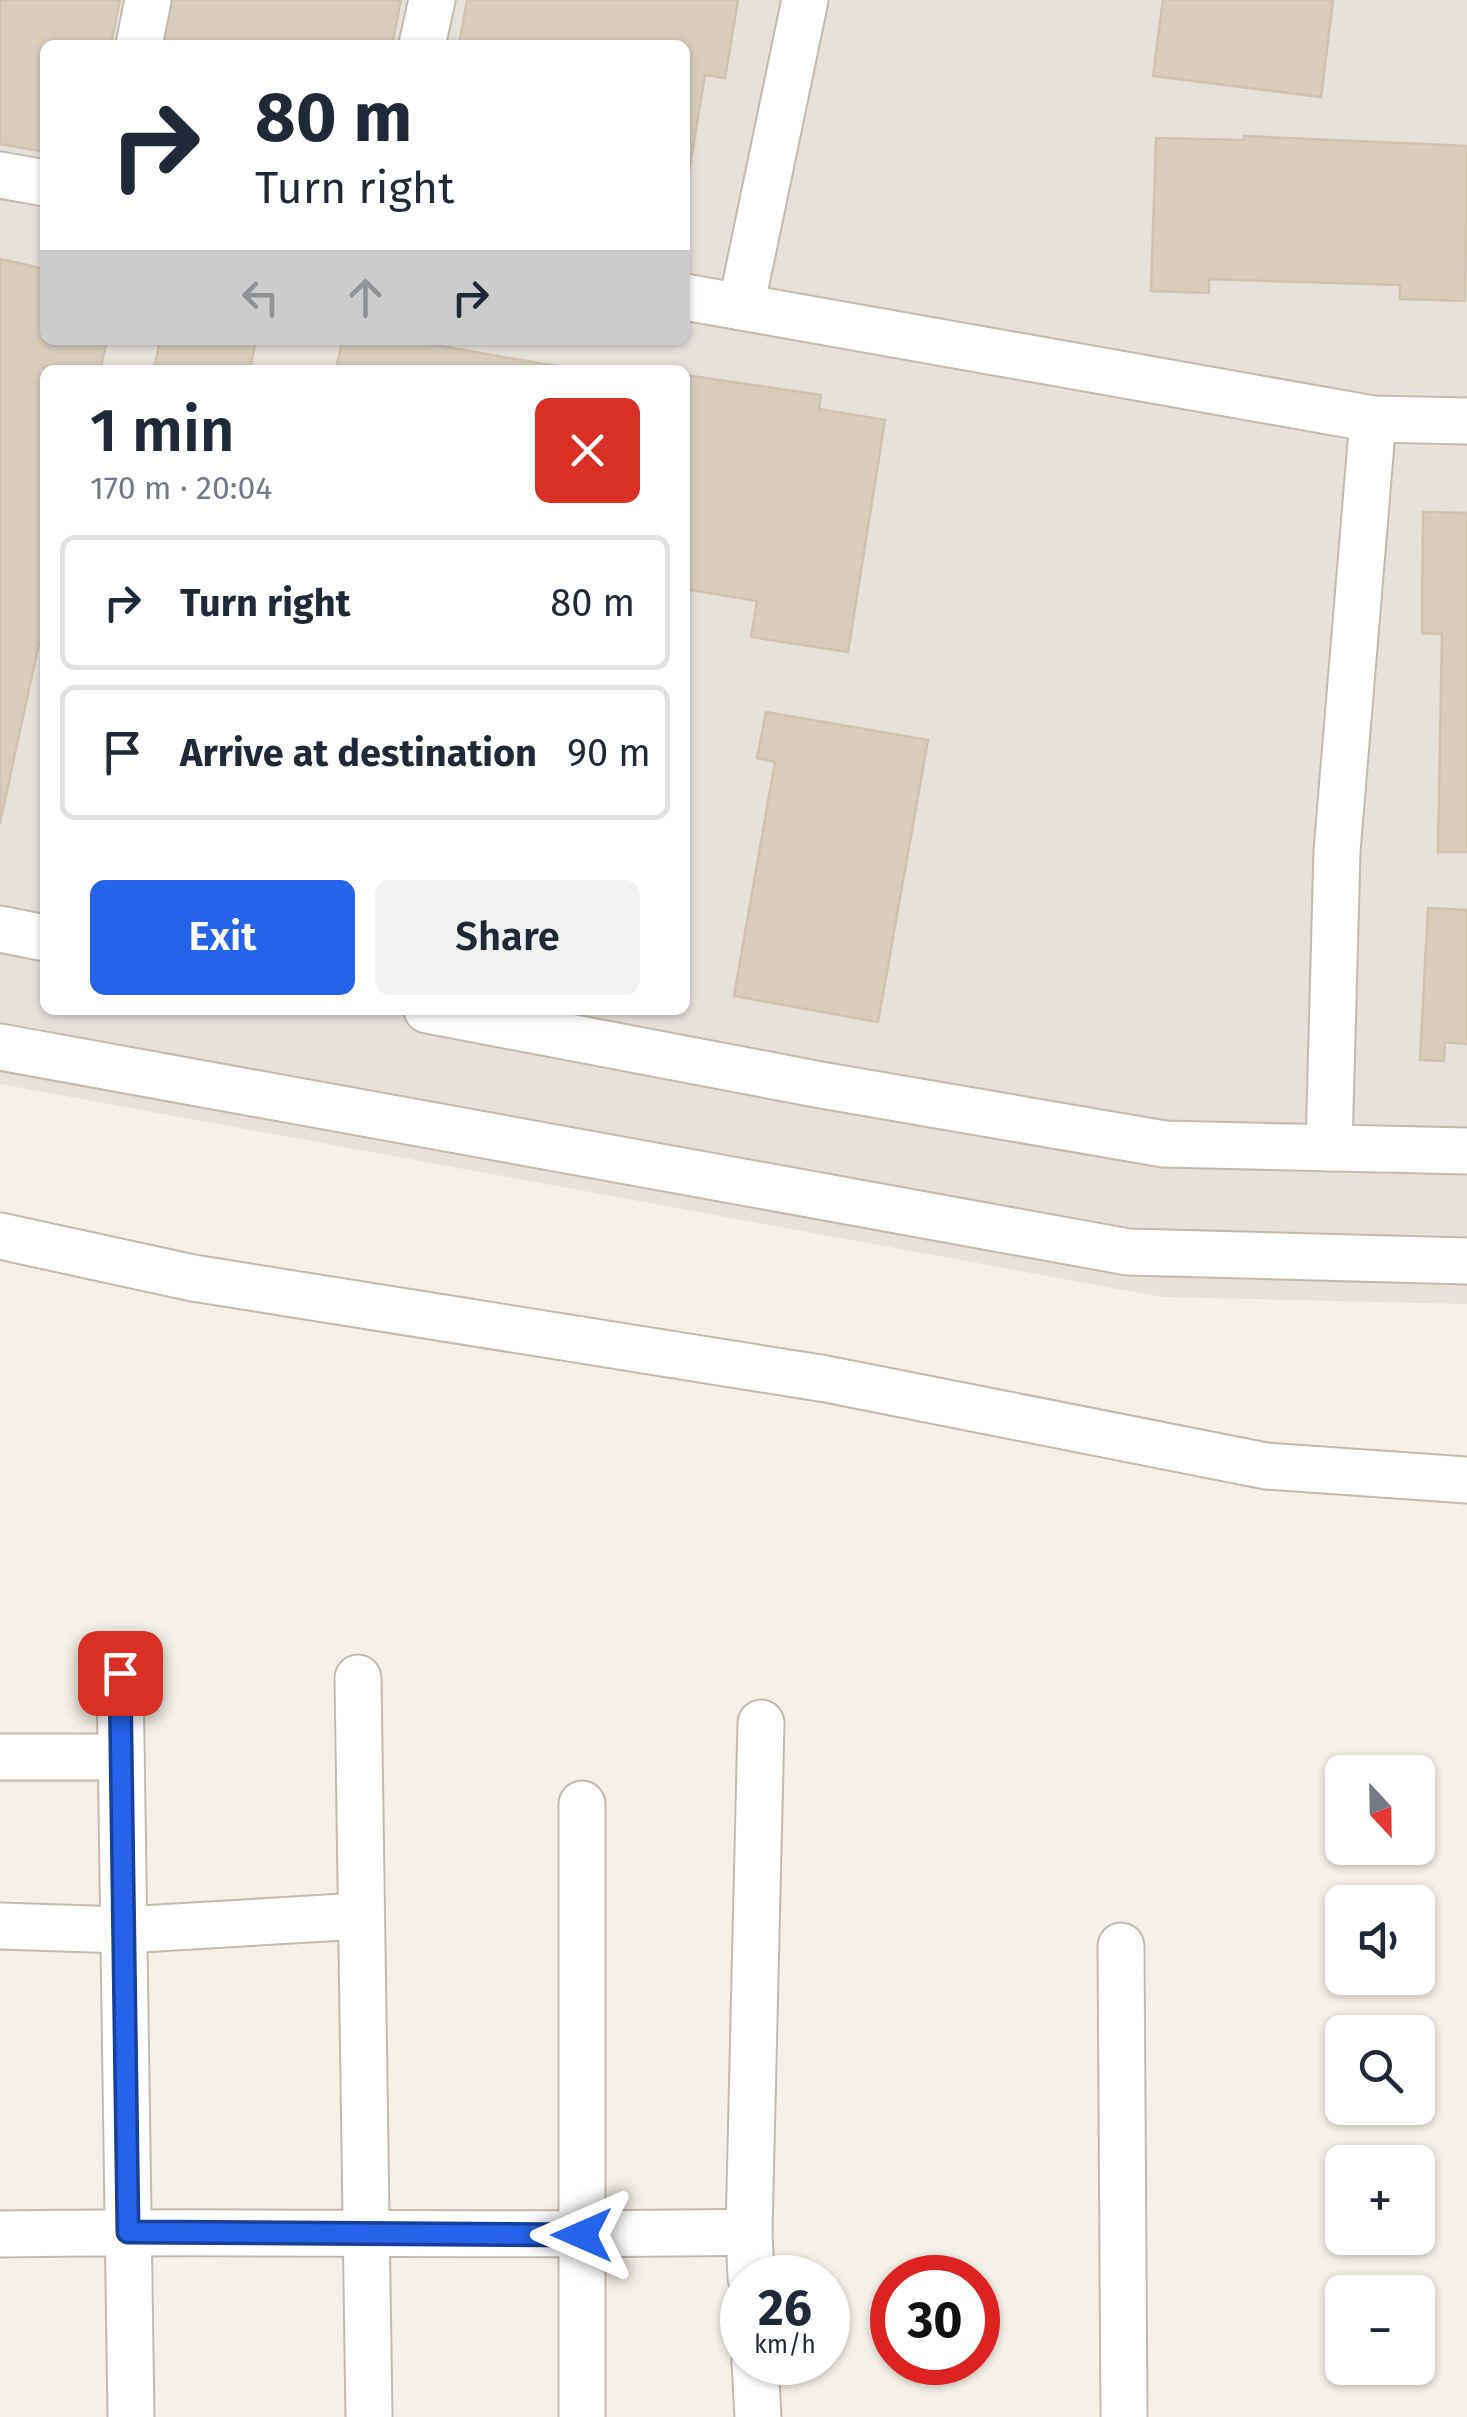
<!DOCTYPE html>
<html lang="en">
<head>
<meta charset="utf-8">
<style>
  body { margin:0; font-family:"Fira Sans",sans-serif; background:#f2f2f3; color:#1f2937; height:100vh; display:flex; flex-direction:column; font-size:38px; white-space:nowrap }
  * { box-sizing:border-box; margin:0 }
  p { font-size:32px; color:#747a83 }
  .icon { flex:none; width:55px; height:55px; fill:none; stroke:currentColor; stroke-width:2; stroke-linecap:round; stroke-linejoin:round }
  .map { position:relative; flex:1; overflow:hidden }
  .sheet { position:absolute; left:40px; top:365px; width:650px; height:650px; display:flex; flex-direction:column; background:#fff; border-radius:15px; box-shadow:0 2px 8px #0004 }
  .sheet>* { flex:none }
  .guide { position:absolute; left:40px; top:40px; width:650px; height:305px; border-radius:15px; box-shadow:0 2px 8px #0004; background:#fff; color:#1f2937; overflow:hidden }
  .needle { width:65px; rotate:158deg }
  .fabs { position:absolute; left:1325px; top:1755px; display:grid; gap:20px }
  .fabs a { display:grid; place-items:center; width:110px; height:110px; border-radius:15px; background:#fff; box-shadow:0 2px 8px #0004; font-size:50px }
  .speed { position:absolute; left:720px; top:2255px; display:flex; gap:20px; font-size:50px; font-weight:700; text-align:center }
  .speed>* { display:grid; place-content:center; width:130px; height:130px; border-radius:50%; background:#fff; box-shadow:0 2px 8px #0004; line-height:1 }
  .speed small { font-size:25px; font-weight:400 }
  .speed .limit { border:15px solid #d22; background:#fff; color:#111 }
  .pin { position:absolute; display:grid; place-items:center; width:85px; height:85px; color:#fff; margin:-42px; border-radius:20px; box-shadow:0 5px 15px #0006 }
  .me { position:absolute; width:110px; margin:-55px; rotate:270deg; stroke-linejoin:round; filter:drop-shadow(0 0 8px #0008) }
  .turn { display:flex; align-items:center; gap:35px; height:210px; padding:0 50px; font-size:45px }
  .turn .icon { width:130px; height:130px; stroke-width:2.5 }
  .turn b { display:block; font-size:70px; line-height:85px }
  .lanes { display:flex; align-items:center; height:95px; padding:0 50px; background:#0003; justify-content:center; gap:50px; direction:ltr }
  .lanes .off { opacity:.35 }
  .round { display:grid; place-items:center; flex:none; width:105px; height:105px; border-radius:15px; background:#f2f2f3 }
  .headline { display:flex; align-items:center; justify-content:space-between; height:170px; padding:0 50px }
  h1 { font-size:60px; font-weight:600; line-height:75px }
  .action { display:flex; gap:20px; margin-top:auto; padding:20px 50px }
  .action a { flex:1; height:115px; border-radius:15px; background:#2563eb; color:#fff; font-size:40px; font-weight:600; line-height:115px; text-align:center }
  .action a+a { background:#f2f2f3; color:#1f2937 }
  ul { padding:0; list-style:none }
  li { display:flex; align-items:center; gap:30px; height:135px; margin:0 20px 15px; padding:0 30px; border:5px solid #e0e1e3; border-radius:15px }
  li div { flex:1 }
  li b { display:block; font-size:38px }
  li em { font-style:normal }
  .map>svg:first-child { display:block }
  .industrial { fill:#e6e1db; fill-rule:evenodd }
  .building { fill:#d9cebe; stroke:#d1c3ae; stroke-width:2.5 }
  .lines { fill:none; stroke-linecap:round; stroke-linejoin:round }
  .minor-casing { stroke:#c3baac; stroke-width:49 }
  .minor { stroke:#fff; stroke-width:45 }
  .route-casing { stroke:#184099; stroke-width:25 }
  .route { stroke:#2563eb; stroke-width:18 }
</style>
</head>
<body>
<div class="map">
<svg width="1467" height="2417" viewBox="0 0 1467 2417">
  <rect width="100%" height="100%" fill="#f4f0e7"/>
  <path class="industrial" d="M0,0h1467v1304l-305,-7 -1162,-213zM45,45h640v295h-640zM45,370h640v640h-640z"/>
  <g class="building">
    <path d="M0,0h120l-9,45h-66v107l-45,-8z"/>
    <path d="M170,0h231l-9,45h-232z"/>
    <path d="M467,0h271l-13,78 -20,-3 -20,121v-151h-226z"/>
    <path d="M1163,0h170l-12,97 -168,-21z"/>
    <path d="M1244,136l223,10 -2,155 -65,-2v-14l-191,-6v14l-58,-2 5,-153 88,2z"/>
    <path d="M0,259l45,10v71h62l-7,30h-55v275l-6,-2 -39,180z"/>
    <path d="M160,340h96l-6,30h-96z"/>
    <path d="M342,340h64l173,30h-243z"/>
    <path d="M685,375l136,20 -2,14 66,11 -37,232 -97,-15 6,-36 -72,-12z"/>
    <path d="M1423,512l44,1v339h-29l4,-218 -20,-1z"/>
    <path d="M766,712l162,28 -50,282 -144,-26 41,-234 -18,-4z"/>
    <path d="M1428,908l39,2v134l-22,-2 -1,19 -24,-1z"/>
  </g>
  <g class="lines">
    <g class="minor-casing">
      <g id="minor">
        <path d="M139,45l9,-45"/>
        <path d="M422,45l10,-45"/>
        <path d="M0,175l45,8"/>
        <path d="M685,297l688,122 94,2"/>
        <path d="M741,307l64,-307"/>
        <path d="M0,929l45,9"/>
        <path d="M427,1010l394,75 343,59 303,7"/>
        <path d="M0,1047l1128,205 339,9"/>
        <path d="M1329,1148l8,-297 36,-432"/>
        <path d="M0,1236l193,42 633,101 440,87 201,14"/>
        <path d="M120,1673l11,744"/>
        <path d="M358,1678l11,739"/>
        <path d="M0,1757h121"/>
        <path d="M0,1926l124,4 237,-14"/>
        <path d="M1121,1946l3,471"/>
        <path d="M0,2234c250,-4 499,3 749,-2"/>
        <path d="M751,2278l-2,-46 12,-509"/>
        <path d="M755,2362l3,55"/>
        <path d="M582,2417v-613"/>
      </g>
    </g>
    <use href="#minor" class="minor"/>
  </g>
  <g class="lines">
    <g class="route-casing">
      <path id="route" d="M120,1673l8,559 454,3"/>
    </g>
    <use href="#route" class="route"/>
  </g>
</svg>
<div class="fabs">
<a><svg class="needle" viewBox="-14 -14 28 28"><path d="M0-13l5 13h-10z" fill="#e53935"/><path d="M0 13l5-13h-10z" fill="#747a83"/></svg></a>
<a><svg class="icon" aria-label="sound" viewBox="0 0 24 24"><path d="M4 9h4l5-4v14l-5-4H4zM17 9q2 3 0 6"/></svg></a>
<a><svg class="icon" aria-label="search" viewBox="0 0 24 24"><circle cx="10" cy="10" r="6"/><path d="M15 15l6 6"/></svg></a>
<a>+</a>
<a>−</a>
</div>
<div class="speed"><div>26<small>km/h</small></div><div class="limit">30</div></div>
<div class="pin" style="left:120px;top:1673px;background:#d93025"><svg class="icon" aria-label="arrive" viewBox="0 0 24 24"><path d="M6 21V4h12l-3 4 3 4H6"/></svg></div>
<svg class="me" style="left:582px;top:2235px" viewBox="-20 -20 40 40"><path d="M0-17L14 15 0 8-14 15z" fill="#2563eb" stroke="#fff" stroke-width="4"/></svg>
<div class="guide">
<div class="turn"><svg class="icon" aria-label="right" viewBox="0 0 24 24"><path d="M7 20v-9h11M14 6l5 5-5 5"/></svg><div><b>80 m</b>Turn right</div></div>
<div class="lanes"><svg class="icon off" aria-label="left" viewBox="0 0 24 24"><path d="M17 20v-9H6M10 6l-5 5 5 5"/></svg><svg class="icon off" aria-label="ahead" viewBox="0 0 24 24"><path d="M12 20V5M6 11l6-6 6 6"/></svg><svg class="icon" aria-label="right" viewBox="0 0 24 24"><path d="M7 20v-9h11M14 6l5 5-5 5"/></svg></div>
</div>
<section class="sheet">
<div class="headline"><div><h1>1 min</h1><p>170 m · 20:04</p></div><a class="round" style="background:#d93025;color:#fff"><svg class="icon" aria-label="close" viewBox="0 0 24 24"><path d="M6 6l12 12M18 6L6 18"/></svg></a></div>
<ul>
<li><svg class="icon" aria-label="right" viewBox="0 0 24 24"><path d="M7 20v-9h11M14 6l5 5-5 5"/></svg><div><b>Turn right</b></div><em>80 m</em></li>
<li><svg class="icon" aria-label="arrive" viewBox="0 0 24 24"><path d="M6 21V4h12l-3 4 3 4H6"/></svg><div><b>Arrive at destination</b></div><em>90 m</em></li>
</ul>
<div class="action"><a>Exit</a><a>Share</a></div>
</section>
</div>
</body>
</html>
